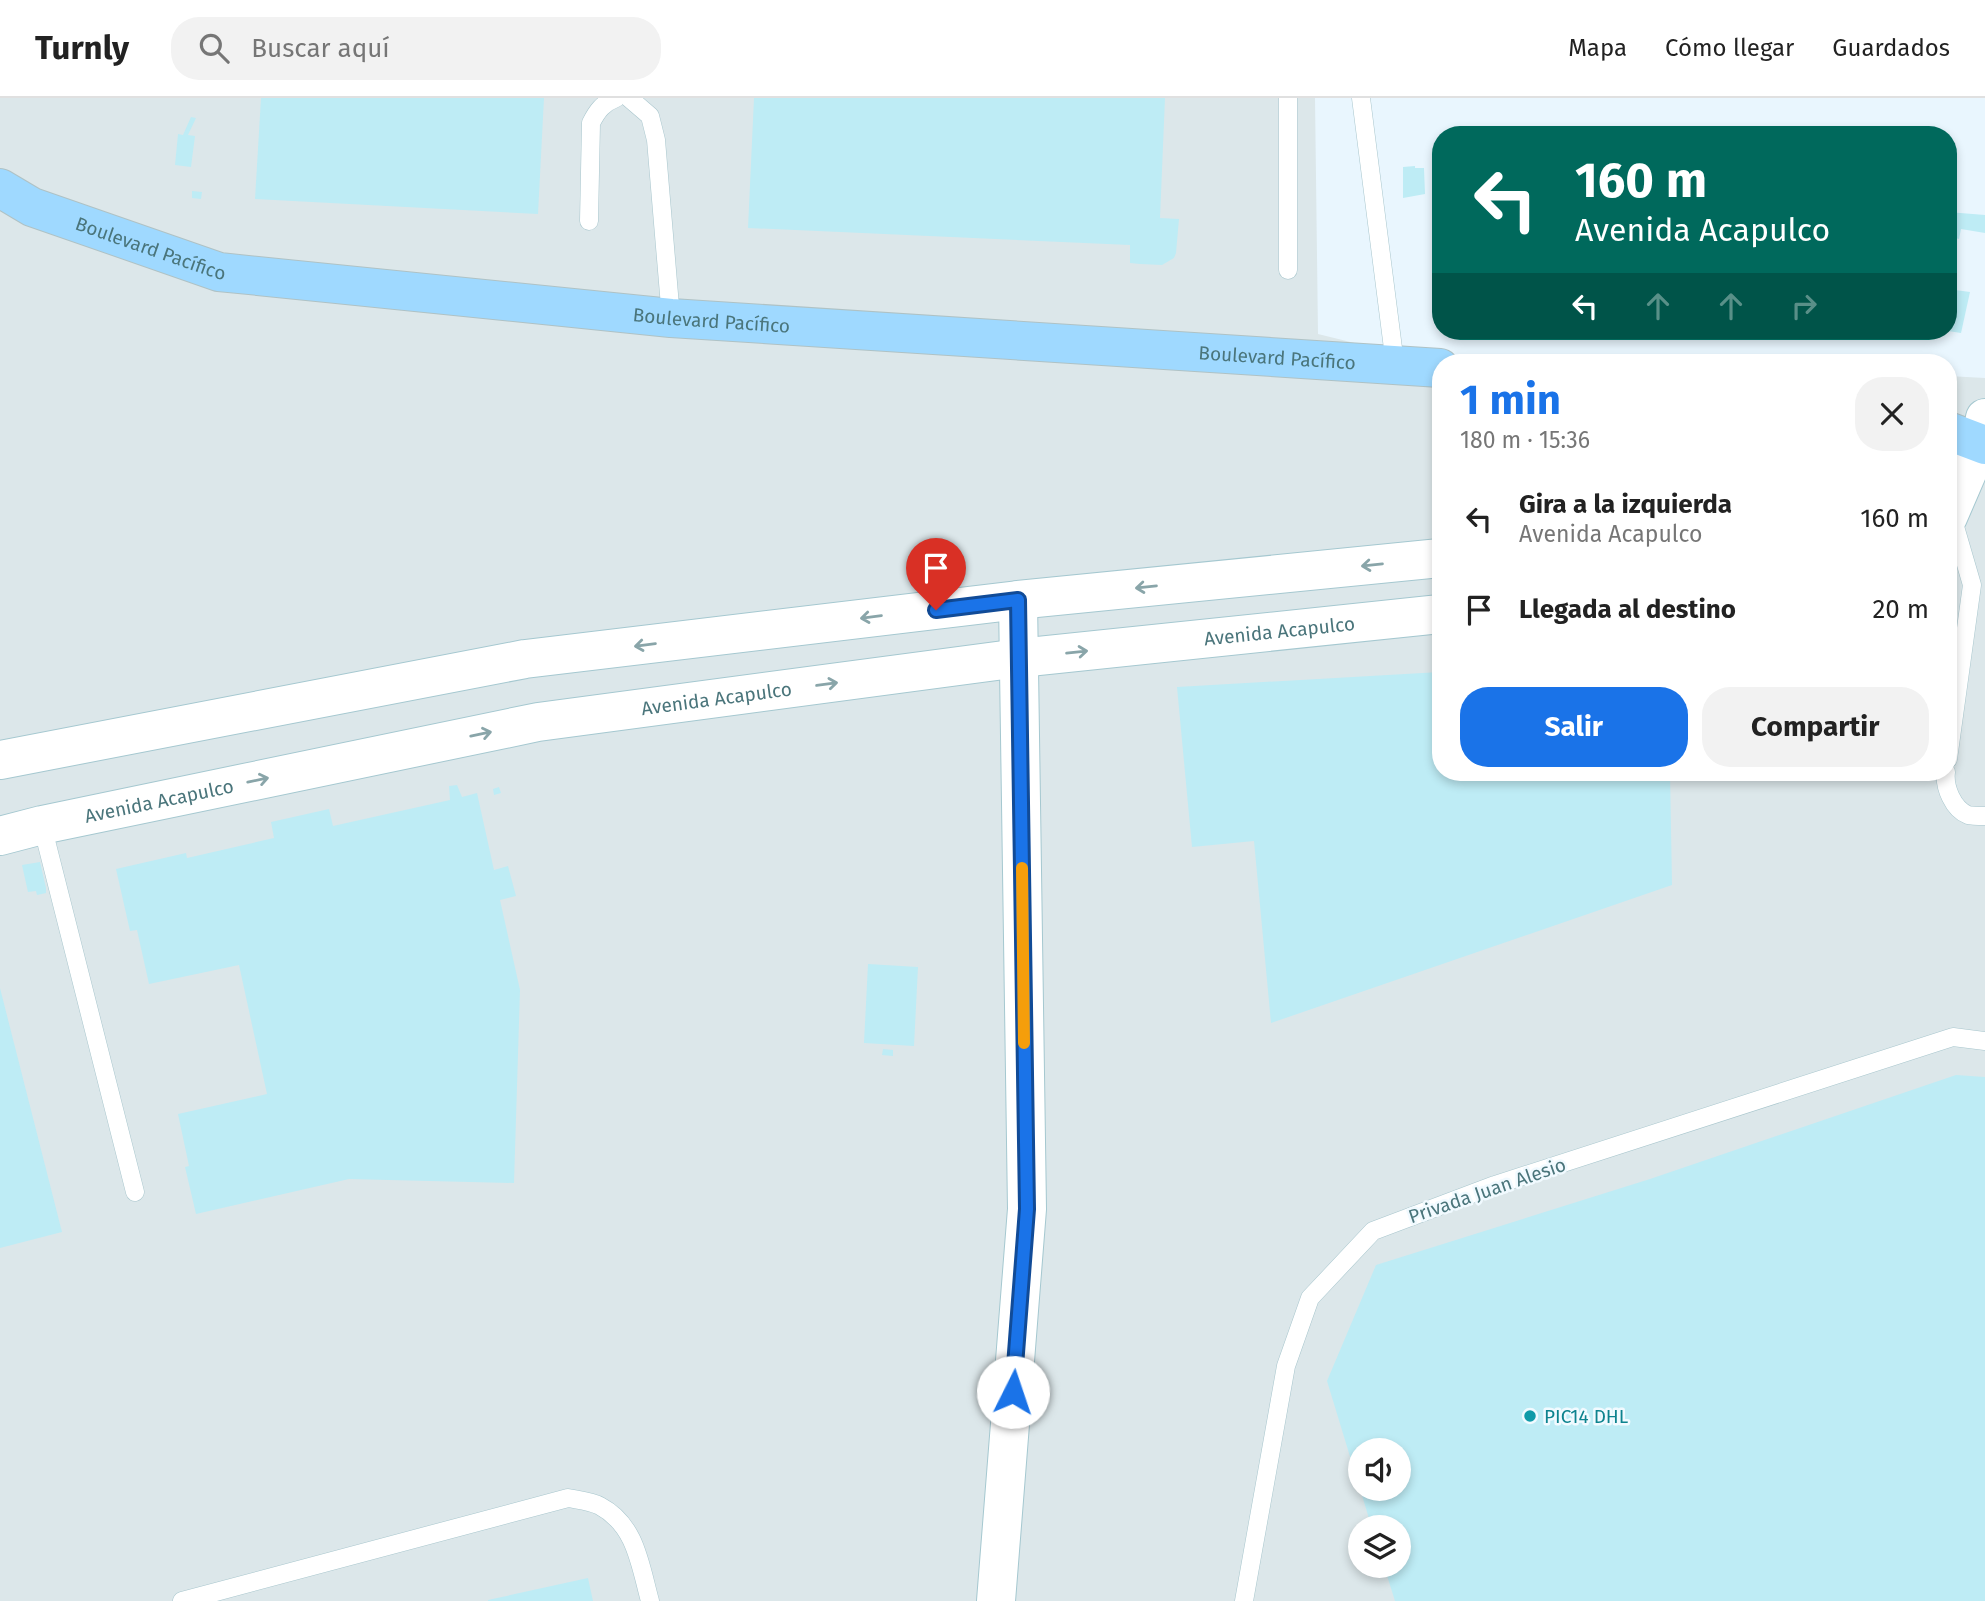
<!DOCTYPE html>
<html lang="es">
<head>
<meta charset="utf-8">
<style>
  body { margin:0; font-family:"Fira Sans",sans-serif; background:#f2f2f2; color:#222; height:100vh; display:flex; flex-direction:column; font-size:26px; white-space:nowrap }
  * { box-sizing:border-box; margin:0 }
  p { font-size:23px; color:#767676 }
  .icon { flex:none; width:38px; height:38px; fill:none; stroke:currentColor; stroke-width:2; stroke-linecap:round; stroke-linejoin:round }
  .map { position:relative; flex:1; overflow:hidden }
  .details { position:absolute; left:1432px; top:256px; width:525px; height:427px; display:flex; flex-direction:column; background:#fff; border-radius:28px; box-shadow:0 4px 10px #0003 }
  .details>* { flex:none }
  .banner { position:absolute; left:1432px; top:28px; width:525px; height:214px; border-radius:28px; box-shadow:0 4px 10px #0003; background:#00695c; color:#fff; overflow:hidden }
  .tools { position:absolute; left:1348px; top:1340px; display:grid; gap:14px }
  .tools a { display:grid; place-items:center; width:63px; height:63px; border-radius:50%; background:#fff; box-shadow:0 4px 10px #0003; font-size:35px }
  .pin { position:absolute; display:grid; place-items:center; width:60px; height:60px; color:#fff; margin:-72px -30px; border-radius:50% 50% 50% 0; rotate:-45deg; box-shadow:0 0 7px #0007 }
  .pin .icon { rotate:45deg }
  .me { position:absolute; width:77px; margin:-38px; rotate:4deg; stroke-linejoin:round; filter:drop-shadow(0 0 5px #0008) }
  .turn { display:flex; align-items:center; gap:24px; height:147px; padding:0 28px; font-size:32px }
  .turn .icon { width:91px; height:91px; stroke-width:2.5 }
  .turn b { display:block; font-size:49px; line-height:60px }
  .lanes { display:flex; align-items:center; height:66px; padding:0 28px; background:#0003; justify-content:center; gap:35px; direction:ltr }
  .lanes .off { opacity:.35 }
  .round { display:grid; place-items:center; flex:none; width:74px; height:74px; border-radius:28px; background:#f2f2f2 }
  .overview { display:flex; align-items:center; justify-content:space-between; height:119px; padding:0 28px }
  h1 { font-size:42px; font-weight:700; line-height:52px; color:#1a73e8 }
  .action { display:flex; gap:14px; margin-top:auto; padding:14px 28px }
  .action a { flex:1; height:80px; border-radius:28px; background:#1a73e8; color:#fff; font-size:28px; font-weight:700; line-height:80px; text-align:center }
  .action a+a { background:#f2f2f2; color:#222 }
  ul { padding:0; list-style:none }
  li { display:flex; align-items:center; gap:21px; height:91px; padding:0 28px }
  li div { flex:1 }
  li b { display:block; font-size:26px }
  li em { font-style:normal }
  header { display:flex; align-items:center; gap:42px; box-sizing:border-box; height:98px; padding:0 35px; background:#fff; border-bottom:2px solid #e0e0e0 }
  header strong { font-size:33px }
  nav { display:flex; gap:38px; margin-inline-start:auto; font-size:24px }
  .search { width:490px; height:63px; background:#f2f2f2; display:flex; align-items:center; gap:18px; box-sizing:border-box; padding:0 24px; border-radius:28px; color:#767676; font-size:26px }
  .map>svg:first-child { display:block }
  .industrial { fill:#dce7ea; fill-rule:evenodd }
  .building { fill:#beecf5 }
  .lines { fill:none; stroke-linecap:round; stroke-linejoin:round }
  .lane-casing { stroke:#a8c6cd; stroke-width:19 }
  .secondary-casing { stroke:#a5c8d0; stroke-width:40 }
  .primary-casing { stroke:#afc2c5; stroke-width:40 }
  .lane { stroke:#fff; stroke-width:18 }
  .secondary { stroke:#fff; stroke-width:38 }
  .primary { stroke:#9fd9ff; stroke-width:38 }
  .oneway { stroke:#89a5a9 }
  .route-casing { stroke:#114b97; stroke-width:18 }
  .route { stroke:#1a73e8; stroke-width:12 }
  .slow { stroke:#f59e0b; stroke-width:12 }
  .culture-dot { fill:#0f9aa8; stroke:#f1faff; stroke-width:2.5 }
  .labels { text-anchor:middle; stroke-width:5; stroke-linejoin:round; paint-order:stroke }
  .street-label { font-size:19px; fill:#4a757b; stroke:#f1faff }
  .culture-label { font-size:19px; fill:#0d838f; stroke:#f1faff; text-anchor:start }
</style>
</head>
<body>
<header>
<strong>Turnly</strong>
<div class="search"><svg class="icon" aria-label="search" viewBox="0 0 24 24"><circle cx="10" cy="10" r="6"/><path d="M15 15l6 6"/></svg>Buscar aquí</div>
<nav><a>Mapa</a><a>Cómo llegar</a><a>Guardados</a></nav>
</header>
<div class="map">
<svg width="1985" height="1503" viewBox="0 0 1985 1503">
  <rect width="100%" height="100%" fill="#e9f6fe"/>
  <path class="industrial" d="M0,0h1315l3,236 77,19 220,9h-175v410h508v-396l37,2v1223h-1985zM1360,1353h38v38h-38zM1360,1430h38v38h-38z"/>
  <g class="building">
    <path d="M261,0h283l-6,116 -283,-15z"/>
    <path d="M754,0h411l-5,120 19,1 -3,34 -2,5 -12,7 -22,-1 -10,-1v-18l-382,-17z"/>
    <path d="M191,19l5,1 -8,17 7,1 -4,31 -16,-2 3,-31 5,1z"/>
    <path d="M1415,68v2h9l1,26 -22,4v-31z"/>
    <path d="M192,93l10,1 -1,7 -9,-1z"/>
    <path d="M1948,114l37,3v18l-24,-4 -2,10 -8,-2 -3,13z"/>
    <path d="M1948,191l22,3 -9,41 -13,-2z"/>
    <path d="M1440,574v100h230l2,113 -401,138 -17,-182 -62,6 -15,-160z"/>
    <path d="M457,687l5,12 15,-4 17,77 14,-4 8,30 -16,4 20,90 -6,193 -165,-4 -153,35 -11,-47 4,-1 -11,-52 89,-20 -28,-129 -90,19 -12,-54 -7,1 -14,-62 70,-16 1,5 87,-20 -3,-16 58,-13 4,17 117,-26 -1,-14z"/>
    <path d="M499,689l2,6 -7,2 -1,-6z"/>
    <path d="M40,764l6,26v5l-9,2 -1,-4 -8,1 -6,-27z"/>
    <path d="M868,866l50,3 -4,79 -50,-3z"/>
    <path d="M0,890l62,244 -62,16z"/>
    <path d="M883,951l10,1v6l-11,-1z"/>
    <path d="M1956,977l29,2v524h-590l-11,-35h14v-38h-26l-12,-39h38v-38h-38l-1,35 -32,-105 49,-116 274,-86z"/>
    <path d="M588,1480l5,23h-105v-1z"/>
  </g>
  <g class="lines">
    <g class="lane-casing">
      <g id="lane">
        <path d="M629,0l21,18 6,24 15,178"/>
        <path d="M1288,0v172"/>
        <path d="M1361,0l34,266"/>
        <path d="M589,123l2,-98c6,-12 12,-20 25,-25"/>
        <path d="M1948,661l24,-174 -21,-72"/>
        <path d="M1946,674c-2,15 7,37 22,43 4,1 12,1 17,1"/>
        <path d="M42,727l93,367"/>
        <path d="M182,1503l386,-103c10,2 23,3 32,8 36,19 40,59 50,95"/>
        <path d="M1244,1503l42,-235 24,-68 63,-67 122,-46 458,-148 32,4"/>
      </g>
    </g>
    <g class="secondary-casing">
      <g id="secondary">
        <path d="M1948,419l32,-74 5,-25"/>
        <path d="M0,662l525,-101 493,-59 422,-42"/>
        <path id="s1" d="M0,738l42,-11 496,-103 481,-64 421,-44"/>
        <path d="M996,1503l31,-392 -9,-609"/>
      </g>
    </g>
    <g class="primary-casing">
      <g id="primary">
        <path id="s2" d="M0,90l32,19 187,65 452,46 769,50"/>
        <path d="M1948,333l37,14"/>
      </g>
    </g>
    <use href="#lane" class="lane"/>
    <use href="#secondary" class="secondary"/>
    <use href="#primary" class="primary"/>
  </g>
  <defs><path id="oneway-shaft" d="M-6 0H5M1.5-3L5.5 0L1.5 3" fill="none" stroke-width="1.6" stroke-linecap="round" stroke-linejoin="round" transform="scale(1.75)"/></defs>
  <g class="oneway">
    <use href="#oneway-shaft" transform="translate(1372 467) rotate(174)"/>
    <use href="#oneway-shaft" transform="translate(1146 489) rotate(174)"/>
    <use href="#oneway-shaft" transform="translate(871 519) rotate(173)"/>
    <use href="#oneway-shaft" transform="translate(645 547) rotate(173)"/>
    <use href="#oneway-shaft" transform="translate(1077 554) rotate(-6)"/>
    <use href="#oneway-shaft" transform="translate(827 586) rotate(-8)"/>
    <use href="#oneway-shaft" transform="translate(481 636) rotate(-12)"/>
    <use href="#oneway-shaft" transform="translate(258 682) rotate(-12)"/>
  </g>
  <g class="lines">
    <g class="route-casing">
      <path id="route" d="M936,512l82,-10 9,609 -14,183"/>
    </g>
    <use href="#route" class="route"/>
    <path class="slow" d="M1022,770l2,175"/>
  </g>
  <circle class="culture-dot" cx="1530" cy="1318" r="7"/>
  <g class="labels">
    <g class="street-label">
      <text dy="7" stroke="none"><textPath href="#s2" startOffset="163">Boulevard Pacífico</textPath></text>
      <text dy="7" stroke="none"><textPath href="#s2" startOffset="730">Boulevard Pacífico</textPath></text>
      <text dy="7" stroke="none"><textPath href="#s2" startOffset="1297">Boulevard Pacífico</textPath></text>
      <text dy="7" stroke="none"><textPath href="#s1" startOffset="1297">Avenida Acapulco</textPath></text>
      <text dy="7" stroke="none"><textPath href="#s1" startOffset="730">Avenida Acapulco</textPath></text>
      <text dy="7" stroke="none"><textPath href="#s1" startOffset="163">Avenida Acapulco</textPath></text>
      <text transform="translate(1487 1092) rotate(-19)" y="7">Privada Juan Alesio</text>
    </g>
    <g class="culture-label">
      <text x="1544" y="1325">PIC14 DHL</text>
    </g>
  </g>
</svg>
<div class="tools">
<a><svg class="icon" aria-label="sound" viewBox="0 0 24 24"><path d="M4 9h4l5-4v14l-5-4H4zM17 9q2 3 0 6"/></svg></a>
<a><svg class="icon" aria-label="layers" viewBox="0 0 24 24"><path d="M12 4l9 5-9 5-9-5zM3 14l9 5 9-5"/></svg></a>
</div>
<div class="pin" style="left:936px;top:512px;background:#d93025"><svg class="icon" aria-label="arrive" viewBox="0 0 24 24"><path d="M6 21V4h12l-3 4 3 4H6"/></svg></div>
<svg class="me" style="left:1013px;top:1294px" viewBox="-20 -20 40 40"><circle r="19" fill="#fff"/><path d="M0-13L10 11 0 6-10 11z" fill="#1a73e8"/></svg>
<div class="banner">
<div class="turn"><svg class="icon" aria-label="left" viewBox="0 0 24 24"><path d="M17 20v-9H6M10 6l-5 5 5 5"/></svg><div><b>160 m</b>Avenida Acapulco</div></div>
<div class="lanes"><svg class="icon" aria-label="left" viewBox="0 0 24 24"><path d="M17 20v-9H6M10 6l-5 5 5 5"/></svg><svg class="icon off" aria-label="ahead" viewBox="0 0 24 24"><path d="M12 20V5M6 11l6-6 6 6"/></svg><svg class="icon off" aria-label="ahead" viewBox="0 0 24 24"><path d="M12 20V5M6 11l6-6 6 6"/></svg><svg class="icon off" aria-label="right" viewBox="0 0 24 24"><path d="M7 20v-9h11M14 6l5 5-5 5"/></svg></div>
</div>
<section class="details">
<div class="overview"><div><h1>1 min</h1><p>180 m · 15:36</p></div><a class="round"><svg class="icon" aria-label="close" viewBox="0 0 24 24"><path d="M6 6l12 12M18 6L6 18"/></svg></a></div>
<ul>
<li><svg class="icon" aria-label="left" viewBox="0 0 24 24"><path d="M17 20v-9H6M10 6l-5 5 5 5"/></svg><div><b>Gira a la izquierda</b><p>Avenida Acapulco</p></div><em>160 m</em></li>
<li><svg class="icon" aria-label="arrive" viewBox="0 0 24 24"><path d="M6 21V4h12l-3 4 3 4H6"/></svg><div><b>Llegada al destino</b></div><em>20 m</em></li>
</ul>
<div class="action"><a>Salir</a><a>Compartir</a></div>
</section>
</div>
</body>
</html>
